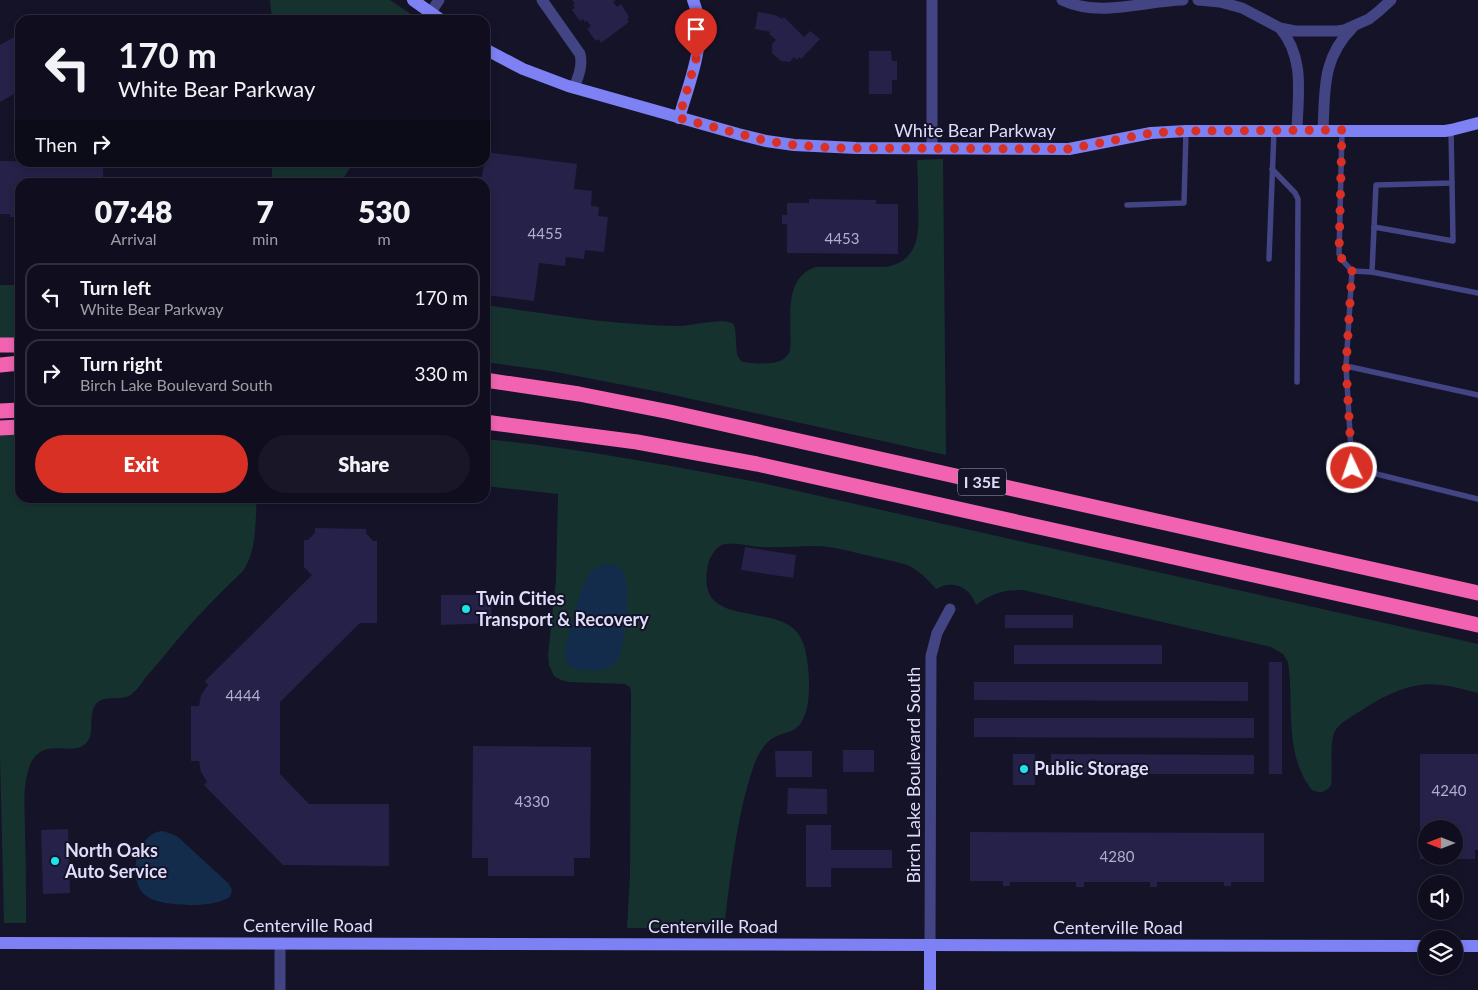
<!DOCTYPE html>
<html lang="en">
<head>
<meta charset="utf-8">
<style>
  body { margin:0; font-family:Lato,sans-serif; background:#191727; color:#f1f3f6; height:100vh; display:flex; flex-direction:column; font-size:19px; white-space:nowrap }
  * { box-sizing:border-box; margin:0 }
  p { font-size:16px; color:#9c9ca4 }
  .icon { flex:none; width:28px; height:28px; fill:none; stroke:currentColor; stroke-width:2; stroke-linecap:round; stroke-linejoin:round }
  .map { position:relative; flex:1; overflow:hidden }
  .side { position:absolute; left:15px; top:178px; width:475px; height:325px; display:flex; flex-direction:column; background:#100e1e; border-radius:15px; box-shadow:0 2px 8px #0003,0 0 0 1px #302e3c }
  .side>* { flex:none }
  .top-card { position:absolute; left:15px; top:15px; width:475px; height:152px; border-radius:15px; box-shadow:0 2px 8px #0003,0 0 0 1px #302e3c; background:#100e1e; color:#f1f3f6; overflow:hidden }
  .needle { width:32px; rotate:270deg }
  .tools { position:absolute; left:1418px; top:820px; display:grid; gap:10px }
  .tools a { display:grid; place-items:center; width:45px; height:45px; border-radius:50%; background:#100e1e; box-shadow:0 2px 8px #0003,0 0 0 1px #302e3c; font-size:25px }
  .pin { position:absolute; display:grid; place-items:center; width:42px; height:42px; color:#fff; margin:-51px -21px; border-radius:50% 50% 50% 0; rotate:-45deg; box-shadow:0 0 5px #0007 }
  .pin .icon { rotate:45deg }
  .me { position:absolute; width:55px; margin:-28px; rotate:357deg; stroke-linejoin:round; filter:drop-shadow(0 0 4px #0008) }
  .turn { display:flex; align-items:center; gap:18px; height:105px; padding:0 20px; font-size:22px }
  .turn .icon { width:65px; height:65px; stroke-width:2.5 }
  .turn b { display:block; font-size:35px; line-height:42px }
  .then { display:flex; align-items:center; height:48px; padding:0 20px; background:#0003; gap:10px; font-size:19px }
  .eta { display:flex; justify-content:space-evenly; align-items:center; height:85px; text-align:center }
  .eta b { font-size:30px; font-weight:800; line-height:35px }
  .cta { display:flex; gap:10px; margin-top:auto; padding:10px 20px }
  .cta a { flex:1; height:58px; border-radius:30px; background:#d93025; color:#fff; font-size:20px; font-weight:800; line-height:58px; text-align:center }
  .cta a+a { background:#191727; color:#f1f3f6 }
  ul { padding:0; list-style:none }
  li { display:flex; align-items:center; gap:15px; height:68px; margin:0 10px 8px; padding:0 10px; border:2px solid #302e3c; border-radius:15px }
  li div { flex:1 }
  li b { display:block; font-size:19px }
  li em { font-style:normal }
  .map>svg:first-child { display:block }
  .green { fill:#16322f }
  .water { fill:#142c4b }
  .building { fill:#262148; fill-rule:evenodd }
  .lines { fill:none; stroke-linecap:round; stroke-linejoin:round }
  .lane { stroke:#424483; stroke-width:5.5 }
  .street { stroke:#424483; stroke-width:11 }
  .secondary { stroke:#7d81f3; stroke-width:12 }
  .highway { stroke:#f163b0; stroke-width:15 }
  .route { stroke:#d93025; stroke-width:9; stroke-dasharray:0 16.2 }
  .poi-dot { fill:#1be3ea; stroke:#151328; stroke-width:2 }
  .labels { text-anchor:middle; stroke-width:4; stroke-linejoin:round; paint-order:stroke }
  .number-label { font-size:15px; fill:#b1aecf }
  .shield { fill:#151328; stroke:#a2a0bc; stroke-width:1 }
  .shield-label { font-size:16px; font-weight:bold; fill:#dfddfc }
  .street-label { font-size:18px; fill:#dfddfc; stroke:#151328 }
  .poi-label { font-size:18px; font-weight:bold; fill:#dfddfc; stroke:#151328; text-anchor:start }
</style>
</head>
<body>
<div class="map">
<svg width="1478" height="990" viewBox="0 0 1478 990">
  <rect width="100%" height="100%" fill="#151328"/>
  <g class="green">
    <path d="M270,0h120l19,13 3,3 1,4h-141z"/>
    <path d="M943,159l3,296 -286,-63 -109,-21 -66,-9v-57c63,9 132,21 195,21 12,-1 40,-7 49,-4 4,1 4,2 6,5l2,28 4,6c7,3 34,4 41,-1 4,-2 6,-6 8,-9 3,-28 -9,-73 26,-84h69c36,-6 34,-36 33,-64 0,-15 0,-29 -1,-43z"/>
    <path d="M272,163v-1l81,1 -12,19h-69z"/>
    <rect x="0" y="285" width="20" height="54"/>
    <path d="M20,434v64h237c-2,23 0,53 -14,73 -23,22 -45,44 -65,68 -11,13 -21,26 -32,38 -4,6 -9,13 -14,17 -10,8 -28,0 -36,10 -9,11 0,30 -10,39 -13,15 -43,-8 -56,22 -8,20 -5,46 -5,67 1,31 1,61 1,91h-22l-4,-169v-319z"/>
    <path d="M485,439c91,9 182,26 272,43l721,162v49c-12,-3 -25,-7 -37,-8 -30,-4 -55,10 -79,25 -9,6 -22,12 -27,21 -6,11 -2,40 -4,54 -3,5 -9,9 -16,6 -5,-1 -7,-7 -10,-11 -20,-37 -11,-79 -17,-118l-5,-8 -12,-7 -248,-57c-18,-1 -33,4 -47,15 -6,-18 -23,-26 -40,-16 -9,-10 -17,-19 -29,-24 -12,-4 -25,-6 -37,-9 -18,-4 -37,-10 -56,-10 -17,0 -35,2 -53,1 -12,0 -30,-7 -41,-1 -5,3 -9,10 -11,15 -18,68 58,42 86,69 6,6 10,16 11,24 4,19 7,63 -11,75 -6,4 -13,4 -18,7 -11,4 -19,18 -23,29 -18,52 -23,109 -30,163h-97l3,-52 1,-185 -1,-4 -5,-3 -56,-2 -8,-2 -7,-4 -5,-11 -1,-10 8,-75 2,-86 -73,-8z"/>
  </g>
  <g class="water">
    <path d="M607,564c5,0 11,1 14,5 12,11 5,86 -7,96 -8,7 -26,6 -37,4 -5,-1 -9,-3 -11,-9 -4,-11 15,-73 22,-84 5,-7 11,-11 19,-12z"/>
    <path d="M163,831l11,4 4,2 51,47 3,6 -2,7c-11,7 -28,8 -41,8 -15,-1 -34,-1 -45,-11 -17,-17 -7,-62 19,-63z"/>
  </g>
  <g class="building">
    <path d="M572,0h44l-3,2 4,5 4,-3 8,13 -2,2 2,3 -28,21 -2,-4 -3,2 -9,-12 4,-3 -4,-5 -2,1 -2,-3 -3,2 -8,-11 3,-2 -2,-3 2,-1z"/>
    <path d="M758,12l17,3 7,4 2,-2 20,20 6,-6 10,8 -19,20 -2,-2 -2,3 -3,-3 -4,5 -9,-1 -9,-8v-9l4,-4 -7,-6 2,-2 -16,-3z"/>
    <path d="M20,34v65l-4,-6 -16,9v-57z"/>
    <path d="M869,51h22l1,10h5v19h-5v14h-23z"/>
    <path d="M485,152l92,12 -3,25 18,2 -1,15 8,1 -1,9 10,1 -4,35 -19,-2 -1,9 -18,-2 -1,9 -26,-3 -5,38 -49,-6v-113h-13l1,-6 9,1 2,-15h1z"/>
    <path d="M0,161l61,1 5,4 3,-4h16l6,5 3,-5h9v20h-83v35h-10v-3h-10z"/>
    <path d="M809,199l67,1v4h22v50l-111,-1v-29h-5v-9h5v-12h22z"/>
    <path d="M315,528l51,1v4l7,8h4v82h-17l-80,79v72l29,30h80v62l-106,-1 -79,-80 3,-3 -6,-10 -2,-11h-8v-55h8l2,-11 7,-10 -3,-4 107,-106 -8,-8v-27h4l7,-7z"/>
    <path d="M745,547l51,8 -3,23 -52,-8z"/>
    <path d="M441,595h51l-1,28 -50,2z"/>
    <rect x="1005" y="615" width="68" height="13"/>
    <rect x="1014" y="645" width="148" height="19"/>
    <rect x="1269" y="662" width="13" height="112"/>
    <path d="M974,682h274v19l-274,-1z"/>
    <path d="M974,718h280v20l-280,-1z"/>
    <path d="M473,746l118,1 -1,111h-16v18h-86v-18h-16z"/>
    <rect x="843" y="750" width="31" height="22"/>
    <path d="M775,751h37v26h-36z"/>
    <rect x="1013" y="754" width="22" height="31"/>
    <path d="M1051,754l203,1v19h-203z"/>
    <path d="M1420,754h58v96h-3v9h-55zM1426,829h28v27h-28z"/>
    <path d="M788,788l39,1v25h-40z"/>
    <path d="M806,825h25v25h61v18h-61v19h-25z"/>
    <path d="M68,829l2,64 -27,1 -2,-64z"/>
    <path d="M970,832l294,1v49h-33v4h-7v-4h-67v5h-7v-5h-66v5h-8v-5h-66v4h-7v-5h-33z"/>
  </g>
  <g class="lines">
    <g class="lane">
      <path d="M1342,130l-3,124 5,8 8,9 -6,95 6,102 126,31"/>
      <path d="M1451,130l1,53 -76,2 -4,87 106,21"/>
      <path d="M1272,169l23,24 3,6 -1,183"/>
      <path d="M1127,205l57,-2 2,-72"/>
      <path d="M1374,227l79,14 -1,-58"/>
      <path d="M1269,259l5,-128"/>
      <path d="M1352,271l20,1"/>
      <path d="M1346,366l132,29"/>
    </g>
    <g class="street">
      <path d="M542,0l38,54c3,12 -2,23 -6,34"/>
      <path d="M932,0v148"/>
      <path d="M1062,0c38,18 81,1 121,0"/>
      <path d="M1198,0l22,2 22,6 38,20 15,3h42l7,-1 25,-11 10,-8 12,-11"/>
      <path d="M431,12l8,-12"/>
      <path d="M1280,28c25,30 18,65 17,102"/>
      <path d="M1323,130c2,-41 -1,-72 30,-103"/>
      <path d="M280,943v47"/>
      <path d="M930,945l1,-289 6,-23 13,-24"/>
    </g>
    <g class="secondary">
      <path d="M413,0l28,20"/>
      <path d="M485,49l38,20 45,17 170,48 28,7 28,4 62,3 213,1 82,-16 35,-2h259l6,-1 27,-7"/>
      <path d="M679,118c11,-39 30,-79 14,-118"/>
      <path d="M0,943l1426,3"/>
      <path d="M930,945v45"/>
      <path d="M1454,946h24"/>
    </g>
    <g class="highway">
      <path d="M0,345h20"/>
      <path d="M0,365l20,-2"/>
      <path d="M485,380l94,14 91,18 808,181"/>
      <path d="M0,411l20,-1"/>
      <path d="M485,422l152,20 120,22 721,161"/>
      <path d="M0,428l20,-1"/>
    </g>
  </g>
  <g class="lines">
    <path class="route" d="M696,59l-17,59 88,23 27,4 40,3 235,1 82,-16 35,-2 156,-1 -3,124 5,8 8,9 -6,95 6,102"/>
  </g>
  <g class="poi-dot">
    <circle cx="466" cy="609" r="5"/>
    <circle cx="1024" cy="769" r="5"/>
    <circle cx="55" cy="861" r="5"/>
  </g>
  <g class="labels">
    <g class="number-label">
      <text x="545" y="239">4455</text>
      <text x="842" y="244">4453</text>
      <text x="243" y="701">4444</text>
      <text x="1449" y="796">4240</text>
      <text x="532" y="807">4330</text>
      <text x="1117" y="862">4280</text>
    </g>
    <rect class="shield" x="958" y="468.5" width="48" height="27" rx="4"/>
    <g class="shield-label">
      <text x="982" y="488">I 35E</text>
    </g>
    <g class="street-label">
      <text x="975" y="137">White Bear Parkway</text>
      <text transform="translate(914 775) rotate(-90)" y="6">Birch Lake Boulevard South</text>
      <text x="308" y="932">Centerville Road</text>
      <text x="713" y="933">Centerville Road</text>
      <text x="1118" y="934">Centerville Road</text>
    </g>
    <g class="poi-label">
      <text x="476" y="605">Twin Cities<tspan x="476" dy="21">Transport &amp; Recovery</tspan></text>
      <text x="1034" y="775">Public Storage</text>
      <text x="65" y="857">North Oaks<tspan x="65" dy="21">Auto Service</tspan></text>
    </g>
  </g>
</svg>
<div class="tools">
<a><svg class="needle" viewBox="-14 -14 28 28"><path d="M0-13l5 13h-10z" fill="#e53935"/><path d="M0 13l5-13h-10z" fill="#9c9ca4"/></svg></a>
<a><svg class="icon" aria-label="sound" viewBox="0 0 24 24"><path d="M4 9h4l5-4v14l-5-4H4zM17 9q2 3 0 6"/></svg></a>
<a><svg class="icon" aria-label="layers" viewBox="0 0 24 24"><path d="M12 4l9 5-9 5-9-5zM3 14l9 5 9-5"/></svg></a>
</div>
<div class="pin" style="left:696px;top:59px;background:#d93025"><svg class="icon" aria-label="arrive" viewBox="0 0 24 24"><path d="M6 21V4h12l-3 4 3 4H6"/></svg></div>
<svg class="me" style="left:1352px;top:468px" viewBox="-20 -20 40 40"><circle r="17" fill="#d93025" stroke="#fff" stroke-width="3"/><path d="M0-11L8 9 0 5-8 9z" fill="#fff"/></svg>
<div class="top-card">
<div class="turn"><svg class="icon" aria-label="left" viewBox="0 0 24 24"><path d="M17 20v-9H6M10 6l-5 5 5 5"/></svg><div><b>170 m</b>White Bear Parkway</div></div>
<div class="then">Then<svg class="icon" aria-label="right" viewBox="0 0 24 24"><path d="M7 20v-9h11M14 6l5 5-5 5"/></svg></div>
</div>
<section class="side">
<div class="eta">
<div><b>07:48</b><p>Arrival</p></div>
<div><b>7</b><p>min</p></div>
<div><b>530</b><p>m</p></div>
</div>
<ul>
<li><svg class="icon" aria-label="left" viewBox="0 0 24 24"><path d="M17 20v-9H6M10 6l-5 5 5 5"/></svg><div><b>Turn left</b><p>White Bear Parkway</p></div><em>170 m</em></li>
<li><svg class="icon" aria-label="right" viewBox="0 0 24 24"><path d="M7 20v-9h11M14 6l5 5-5 5"/></svg><div><b>Turn right</b><p>Birch Lake Boulevard South</p></div><em>330 m</em></li>
</ul>
<div class="cta"><a>Exit</a><a>Share</a></div>
</section>
</div>
</body>
</html>
